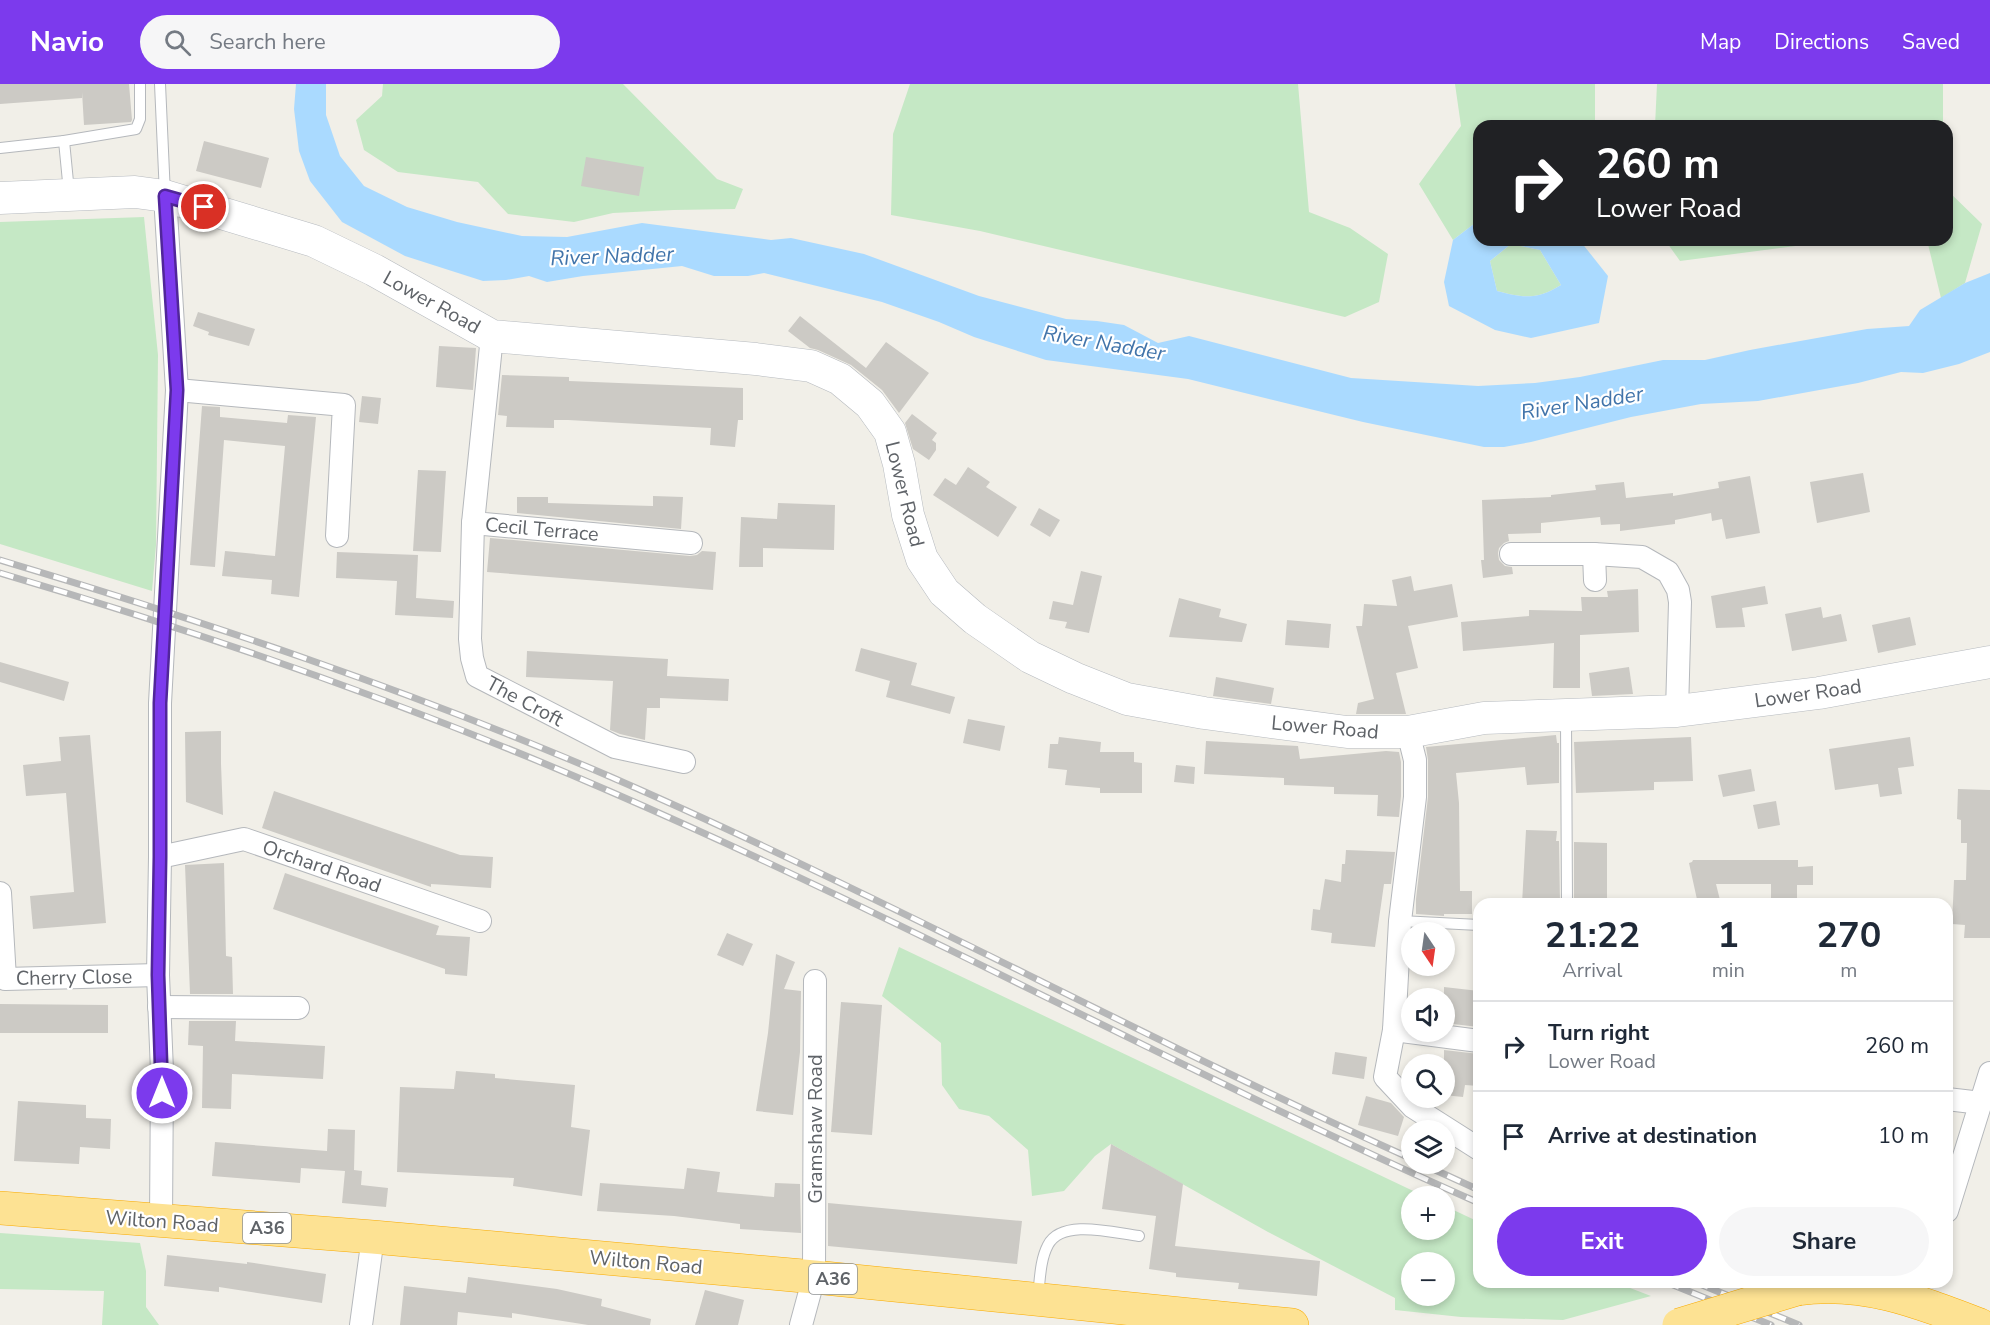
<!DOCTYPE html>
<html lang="en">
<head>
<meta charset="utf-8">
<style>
  body { margin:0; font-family:"Nunito Sans",sans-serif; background:#f6f6f7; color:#1f2937; height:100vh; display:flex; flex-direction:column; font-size:22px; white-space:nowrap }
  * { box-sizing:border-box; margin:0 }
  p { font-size:20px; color:#747a83 }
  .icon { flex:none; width:33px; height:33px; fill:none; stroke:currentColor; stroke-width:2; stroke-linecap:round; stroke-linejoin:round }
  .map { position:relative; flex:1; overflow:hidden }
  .sheet { position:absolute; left:1473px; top:814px; width:480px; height:390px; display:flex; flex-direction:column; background:#fff; border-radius:18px; box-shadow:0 3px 9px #0003 }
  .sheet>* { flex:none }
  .top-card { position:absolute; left:1473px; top:36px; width:480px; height:126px; border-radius:18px; box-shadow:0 3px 9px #0003; background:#202124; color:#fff; overflow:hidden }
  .needle { width:39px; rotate:167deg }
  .tools { position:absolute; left:1401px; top:838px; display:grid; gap:12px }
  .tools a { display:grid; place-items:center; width:54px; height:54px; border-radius:50%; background:#fff; box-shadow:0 3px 9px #0003; font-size:30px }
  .pin { position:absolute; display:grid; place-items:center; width:51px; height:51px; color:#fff; margin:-26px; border:3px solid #fff; border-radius:50%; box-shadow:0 2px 6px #0007 }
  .me { position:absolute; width:66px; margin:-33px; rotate:0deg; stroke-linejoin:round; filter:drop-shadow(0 0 4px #0008) }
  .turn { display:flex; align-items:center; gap:21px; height:126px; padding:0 24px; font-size:27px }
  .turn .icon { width:78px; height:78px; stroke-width:2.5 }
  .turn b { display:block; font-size:42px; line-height:51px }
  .eta { display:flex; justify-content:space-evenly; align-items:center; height:102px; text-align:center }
  .eta b { font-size:36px; font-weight:700; line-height:42px }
  .button { display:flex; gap:12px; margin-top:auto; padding:12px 24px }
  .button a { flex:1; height:69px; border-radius:36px; background:#7c3aed; color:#fff; font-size:24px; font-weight:700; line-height:69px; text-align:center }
  .button a+a { background:#f6f6f7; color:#1f2937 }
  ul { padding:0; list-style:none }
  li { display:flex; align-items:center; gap:18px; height:90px; padding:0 24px; border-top:2px solid #e0e1e3 }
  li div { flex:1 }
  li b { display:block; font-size:22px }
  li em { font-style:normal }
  header { display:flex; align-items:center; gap:36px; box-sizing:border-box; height:84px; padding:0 30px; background:#7c3aed; color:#fff }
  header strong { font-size:28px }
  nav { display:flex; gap:33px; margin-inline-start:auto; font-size:21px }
  .search { width:420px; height:54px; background:#f6f6f7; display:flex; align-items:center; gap:15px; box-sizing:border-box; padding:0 21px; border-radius:33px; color:#747a83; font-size:22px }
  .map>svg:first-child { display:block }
  .green { fill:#c5e8c5; fill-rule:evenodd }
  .water { fill:#aadaff; fill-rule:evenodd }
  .building { fill:#cccac5 }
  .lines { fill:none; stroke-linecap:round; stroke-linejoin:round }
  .lane-casing { stroke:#b5b8bc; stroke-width:12 }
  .street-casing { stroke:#b5b8bc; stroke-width:24 }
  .secondary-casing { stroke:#b6babf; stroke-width:33 }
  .highway-casing { stroke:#f9ab00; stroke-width:34 }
  .lane { stroke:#fff; stroke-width:10 }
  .street { stroke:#fff; stroke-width:22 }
  .secondary { stroke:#fff; stroke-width:32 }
  .highway { stroke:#fde293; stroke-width:33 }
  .rail-casing { stroke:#b6b7b8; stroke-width:7 }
  .rail { stroke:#fff; stroke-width:4.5; stroke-dasharray:14; stroke-linecap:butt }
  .highway-bridge-casing { stroke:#f9ab00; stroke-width:34; stroke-linecap:butt }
  .highway-bridge { stroke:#fde293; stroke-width:33 }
  .route-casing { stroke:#51269a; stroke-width:15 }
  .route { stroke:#7c3aed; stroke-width:10 }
  .labels { text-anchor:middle; stroke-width:4.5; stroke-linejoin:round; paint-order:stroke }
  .shield { fill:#fff; stroke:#8f9295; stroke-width:1.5 }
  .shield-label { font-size:18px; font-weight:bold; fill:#5f6368 }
  .street-label { font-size:20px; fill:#5f6368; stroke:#fff }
  .water-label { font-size:21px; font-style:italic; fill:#4174aa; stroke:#fff }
</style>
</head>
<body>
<header>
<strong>Navio</strong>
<div class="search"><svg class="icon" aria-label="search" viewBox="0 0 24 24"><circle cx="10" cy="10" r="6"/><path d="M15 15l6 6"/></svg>Search here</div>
<nav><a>Map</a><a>Directions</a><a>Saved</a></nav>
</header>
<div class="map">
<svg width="1990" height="1241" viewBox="0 0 1990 1241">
  <rect width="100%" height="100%" fill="#f1efe8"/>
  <g class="green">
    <path d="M383,0h240l94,95 26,10 -8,20 -61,1 -61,3 -39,9 -66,-8 -30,-32 -80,-10 -34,-22 -8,-30 26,-24z"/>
    <path d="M910,0h388l11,128 41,16 38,26 -9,48 -34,15 -365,-86 -89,-16 2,-81z"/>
    <path d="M1455,0h140v42h-116v94l-26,20 -34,-56 42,-58z"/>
    <path d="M1657,0h286v42h-288z"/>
    <path d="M1947,106l35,34 -17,59 -24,15 -14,-58h20z"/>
    <path d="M144,133l14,138 -2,190 -4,46 -152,-47v-322z"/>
    <path d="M1665,156h177l-162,21z"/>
    <path d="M1511,160l29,6 21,35c-24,15 -38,13 -64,6l-7,-30z"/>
    <path d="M899,863l527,250h-14v33h32l1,-24 34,16v60l138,1 34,13 -88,24 -102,-3 -66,-7v-12l-127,-66 -157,-88 -16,12 -31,35 -32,5 -4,-46 -39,-34 -30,-7 -17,-24 -1,-42 -59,-47zM1412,1179h32v33h-32z"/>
    <path d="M0,1149l140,10 6,28v36l13,18h-57l2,-34 -104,-2z"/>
  </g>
  <g class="water">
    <path d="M296,0h30v31l14,41 24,30 43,21 50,15 65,14 45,1 75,-14 129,17 20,-2 73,16 115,42 87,23 31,2 27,4 34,18 31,-7 162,42 127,8 57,-3 45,-6 83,-17h42l45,-10 117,-21 42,-3 11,-16 45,-27 25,-10v79l-31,12 -36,9 -22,-1 -43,11 -100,18 -57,3 -70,13 -100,25 -27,5h-20l-121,-25 -175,-43 -142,-19 -72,-23 -35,-15 -57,-20 -118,-29 -16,3h-34l-32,-10 -99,10 -36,6 -18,-6 -23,4 -23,1 -78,-25 -63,-34 -32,-41 -11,-30 -5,-42z"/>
    <path d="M1479,136v20h98l4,2 27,34 -9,47 -68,15 -36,-8 -46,-24 -5,-24 9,-42zM1511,160l29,6 21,35c-24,15 -38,13 -64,6l-7,-30z"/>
  </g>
  <g class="building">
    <path d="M0,0h129l3,36 -1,2 -47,3 -2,-33v6l-82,6z"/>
    <path d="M204,57l65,17 -8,30 -65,-17z"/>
    <path d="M586,73l58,10 -5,29 -58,-10z"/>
    <path d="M198,228l57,17 -6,17 -41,-11 1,-3 -16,-6z"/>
    <path d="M800,232l66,52 20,-26 43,31 -30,40 -17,-23 -31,-25 -33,-15 -8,-2 -22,-17z"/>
    <path d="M439,262l37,2 -3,42 -37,-3z"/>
    <path d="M502,291l67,2v4l174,7v32h-5l-3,27 -25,-2 1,-17 -143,-8h-14v8l-48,-1 1,-11 -9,-1z"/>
    <path d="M362,312l19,2 -3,26 -19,-2z"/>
    <path d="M202,322l18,1v10l67,6 1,-8 28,2 -17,180 -28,-3 1,-14 -50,-4 3,-25 50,5 10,-110 -61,-6 -9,127 -25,-2z"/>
    <path d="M912,330l25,19 -5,7 4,3v7l-7,10 -16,-11 -8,-26z"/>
    <path d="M968,383l22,15 -4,5 31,20 -19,30 -65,-42 12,-17 11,7z"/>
    <path d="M418,386l28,1 -5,81 -28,-1z"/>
    <path d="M1863,389l7,39 -53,11 -7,-41z"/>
    <path d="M1750,392l10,57 -34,6 -4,-20 -10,2 -1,-8 -36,7v4l-55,7v-7l-19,1 -1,-8 -59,6v10l-33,1 1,7 -5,2 -5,5 -1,5 1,7 6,6 7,1 1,7 -30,4 -2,-18h3l-2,-60 69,-3v-2l45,-5 -1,-5 29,-3 2,16 47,-5v3l46,-8 -1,-6z"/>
    <path d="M653,412l30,1 -2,32 -164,-16v-16h31v6l105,3z"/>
    <path d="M778,419l57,2 -1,45 -71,-2v19h-24l2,-50 36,2z"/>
    <path d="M1039,424l21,12 -10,17 -20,-12z"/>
    <path d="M490,454l200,18 7,-1 5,-4 14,1 -3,38 -226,-18z"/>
    <path d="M337,468l81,3 -2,43 38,3 -1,17 -58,-3 2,-34 -61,-3z"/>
    <path d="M1081,487l21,5 -13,57 -24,-5 2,-6 -18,-3 4,-18 20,4z"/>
    <path d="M1411,492l3,15 38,-7 6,33 -50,9 10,42 -22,5 10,41h-50l2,-11 16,-4 -18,-73h6l2,-22 33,2 -5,-26z"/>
    <path d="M1765,502l3,18 -26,4 3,19 -29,1 -5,-32z"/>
    <path d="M1638,505l1,43 -59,3v53h-27l1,-45 -91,8 -2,-29 68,-6v-6l53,1 -1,-14h27l-1,-6z"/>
    <path d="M1179,514l42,11 -2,8 28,7 -5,18 -73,-5z"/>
    <path d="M1821,523l2,11 18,-4 6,27 -55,10 -7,-37z"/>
    <path d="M1910,533l6,28 -38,8 -6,-28z"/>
    <path d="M1287,536l44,4 -2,24 -44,-3z"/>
    <path d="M861,564l56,15 -6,22 44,12 -5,17 -64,-17 4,-16 -35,-10z"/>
    <path d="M527,567l141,8 -1,17 62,3 -1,22 -68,-3v10h-13l-2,32 -25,-6 -10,-4 3,-49 -87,-4z"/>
    <path d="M0,578l69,20 -5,19 -64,-19z"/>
    <path d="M1629,583l4,27 -41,2 -3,-23z"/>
    <path d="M1216,593l58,11 -3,16 -58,-8z"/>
    <path d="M968,635l37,7 -5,25 -37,-8z"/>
    <path d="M221,647v33l2,51 -37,-13 -1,-70z"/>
    <path d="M90,651l16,188 -73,6 -3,-33 44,-4 -8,-99 -40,3 -3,-31 38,-4 -2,-24z"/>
    <path d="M1556,651l1,8h2v40l-32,2 -2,-18 -69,6 3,30 1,88h12v23h-28v2l-28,-2v-15l12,-102v-37l-2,-13z"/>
    <path d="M1059,653l42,5 -1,10h34v10l8,1v30h-42v-5l-35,-3 2,-15 -19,-2 2,-24h8z"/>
    <path d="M1691,653l2,44 -39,1v8l-78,3 -2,-51z"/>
    <path d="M1910,653l4,29 -16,2 4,26 -22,3 -2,-13 -43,6 -6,-41z"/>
    <path d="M1206,657l92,5 2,13 86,-8 13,1 2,10v34l-2,21 -22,-1 1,-21 -44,-1v-7l-50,-2v-7l-80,-4z"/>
    <path d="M1176,681l19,2 -1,17 -20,-2z"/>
    <path d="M1751,685l4,22 -32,6 -5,-22z"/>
    <path d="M1958,705l32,1v148h-26l1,-13 -13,-1 2,-44h12l1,-37h-6v-23l-4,-1z"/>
    <path d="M274,707l186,64 33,2 -2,31 -60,-4v3l-169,-59z"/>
    <path d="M1776,717l4,24 -22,4 -5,-24z"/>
    <path d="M1526,746l31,1 -1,10h3l1,63h-38z"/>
    <path d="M1574,758l33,1v61h-33z"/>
    <path d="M1346,766l49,2 -4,32h-7l-9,63 -44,-4 1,-10 -21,-3 2,-21 7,1 5,-31 16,3 1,-18h3z"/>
    <path d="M1693,776h105v7l15,-1v19h-16v19h-26v-20h-55l5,20h-23l-9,-41 3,-1z"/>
    <path d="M224,779l2,93 6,1 1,37h-43l-5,-129z"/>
    <path d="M285,789l154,53 -3,9 34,2 -3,39 -22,-2v-5l-172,-60z"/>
    <path d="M727,849l26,11 -10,22 -26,-11z"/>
    <path d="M776,870l19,8 -11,27 17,2 -1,61 -7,63 -37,-4 12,-78z"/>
    <path d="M1444,903l35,4v36l-35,-4z"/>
    <path d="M1440,908l-2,7h-21v-1z"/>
    <path d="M841,918l41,3 -10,130 -41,-3z"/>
    <path d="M0,920l108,1v28h-108z"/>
    <path d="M189,937h47l-1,20 90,5 -2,33 -91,-5 -1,35 -29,-1 1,-62 -15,-1z"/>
    <path d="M1444,966l35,4v32l-14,-1 -2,12 -19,-2z"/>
    <path d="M1335,968l32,5 -3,22 -32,-5z"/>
    <path d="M456,987l39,3v4l80,7 -4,42 19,3 -8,66 -69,-10 1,-8 -117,-6 3,-85 54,2z"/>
    <path d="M1366,1012l25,7 13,14 -6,19 -40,-11z"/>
    <path d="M18,1017l68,4v13l25,1 -1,30 -30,-2 -1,17 -65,-3z"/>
    <path d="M328,1045l27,1 -1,40 8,1 -1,14 27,3 -2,19 -44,-4 3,-32 -44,-3 -1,15 -88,-7 3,-34 112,9z"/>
    <path d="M1111,1060l72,40 -8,62 145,15 -3,35 -79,-7 1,-6 -63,-6v-4l-27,-4 7,-53 -54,-7z"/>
    <path d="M687,1084l33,4 -3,20 57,5 1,-14 25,1 1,49 -61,-4v-5l-66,-8 -77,-5 3,-28 84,6z"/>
    <path d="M828,1119l194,18 -5,43 -189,-18z"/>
    <path d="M167,1171l80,9v-2l79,12 -4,29 -103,-16v5l-55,-6z"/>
    <path d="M468,1193l89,12 45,10 -1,7 50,13 -1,6h-62l-76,-12v5l-54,-6 -1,13h-57l4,-39 62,7z"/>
    <path d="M705,1206l39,10 -6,25h-43z"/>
  </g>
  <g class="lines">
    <g class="lane-casing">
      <g id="lane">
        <path d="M160,0l5,111"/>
        <path d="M0,64l64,-7"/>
        <path d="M69,108l-5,-51 72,-12 4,-10v-35"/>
        <path d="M1566,635l1,185"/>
        <path d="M1400,837l79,4"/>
        <path d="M1038,1212c2,-16 2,-36 10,-51 14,-27 66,-12 91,-9"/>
      </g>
    </g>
    <g class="street-casing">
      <g id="street">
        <path d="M492,252l-19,187 218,20"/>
        <path d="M177,306l167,15 -7,131"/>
        <path d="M473,439l-3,116 2,19 5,18 138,71 69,15"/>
        <path d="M1511,470h83l48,3 26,15 10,18 2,12 -3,109"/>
        <path d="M1594,470l1,26"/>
        <path d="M1408,648l7,28v37l-15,124 -6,109 -9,47 28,30 66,42"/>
        <path d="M160,773l84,-18 236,82"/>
        <path d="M0,809l5,86 153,-4"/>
        <path d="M159,923l139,1"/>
        <path d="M1394,946l85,11"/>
        <path d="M1947,1015l34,4"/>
        <path d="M1947,1127l43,-138"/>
        <path d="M161,1137l1,-150 -4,-96 2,-118v-154l17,-313 -12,-194"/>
        <path d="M361,1241l12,-88"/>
        <path d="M801,1241l13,-48 1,-296"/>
      </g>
    </g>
    <g class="secondary-casing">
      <path id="secondary" d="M0,114l135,-6 30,4 149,45 60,29 118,66 264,23 55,7 29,13 30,25 20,28 9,32 9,51 14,44 22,33 31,27 55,38 44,21 53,21 77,14 143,19h61l76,-14 193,-7 142,-18 171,-31"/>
    </g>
    <g class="highway-casing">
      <g id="highway">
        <path d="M0,1124l373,29 441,40 478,48"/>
        <path d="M1797,1205c65,-10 123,13 183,36"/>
      </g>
    </g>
    <use href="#lane" class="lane"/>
    <use href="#street" class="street"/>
    <use href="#secondary" class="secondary"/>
    <use href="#highway" class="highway"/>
    <g class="rail-casing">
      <g id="rail">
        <path d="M0,476c207,62 412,131 611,217 271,118 531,261 801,382"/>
        <path d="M0,489c207,61 411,132 609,218 295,128 576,282 870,412"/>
        <path d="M1422,1080l57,26"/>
        <path d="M1666,1198l105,43"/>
        <path d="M1695,1198l104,43"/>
      </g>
    </g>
    <use href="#rail" class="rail"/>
    <g class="highway-bridge-casing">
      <path id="highway-bridge" d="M1679,1241l118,-36"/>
    </g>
    <use href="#highway-bridge" class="highway-bridge"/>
  </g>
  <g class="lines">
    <g class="route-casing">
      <path id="route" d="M162,1009l-4,-118 2,-118v-154l17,-313 -12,-194 39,11"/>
    </g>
    <use href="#route" class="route"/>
  </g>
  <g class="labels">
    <g class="shield">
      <rect x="243" y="1129" width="48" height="30" rx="4.5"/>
      <rect x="809" y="1180" width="48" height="30" rx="4.5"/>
    </g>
    <g class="shield-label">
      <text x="267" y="1150">A36</text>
      <text x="833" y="1201">A36</text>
    </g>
    <g class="street-label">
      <text transform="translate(432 218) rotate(29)" y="7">Lower Road</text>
      <text transform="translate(905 410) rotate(76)" y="7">Lower Road</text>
      <text transform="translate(542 445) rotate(5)" y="7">Cecil Terrace</text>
      <text transform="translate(1808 609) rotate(-8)" y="7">Lower Road</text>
      <text transform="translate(525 617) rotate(28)" y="7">The Croft</text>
      <text transform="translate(1325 643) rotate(5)" y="7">Lower Road</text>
      <text transform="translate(322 782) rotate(19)" y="7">Orchard Road</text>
      <text transform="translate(74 893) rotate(-1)" y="7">Cherry Close</text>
      <text transform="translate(815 1045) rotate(-90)" y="7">Gramshaw Road</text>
      <text transform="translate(162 1137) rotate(4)" y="7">Wilton Road</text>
      <text transform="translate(646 1178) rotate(5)" y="7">Wilton Road</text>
    </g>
    <g class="water-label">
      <text transform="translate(612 172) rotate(-2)" y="7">River Nadder</text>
      <text transform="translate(1104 259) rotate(10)" y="7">River Nadder</text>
      <text transform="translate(1582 319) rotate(-9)" y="7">River Nadder</text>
    </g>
  </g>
</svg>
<div class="tools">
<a><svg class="needle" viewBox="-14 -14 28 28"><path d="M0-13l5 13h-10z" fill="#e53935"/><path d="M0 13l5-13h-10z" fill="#747a83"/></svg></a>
<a><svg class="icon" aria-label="sound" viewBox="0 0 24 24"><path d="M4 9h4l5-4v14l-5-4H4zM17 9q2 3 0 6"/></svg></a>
<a><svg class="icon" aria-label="search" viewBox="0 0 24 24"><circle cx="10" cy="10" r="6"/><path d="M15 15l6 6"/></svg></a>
<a><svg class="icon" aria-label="layers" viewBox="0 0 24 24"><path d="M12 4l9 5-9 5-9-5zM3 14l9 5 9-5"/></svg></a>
<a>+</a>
<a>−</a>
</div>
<div class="pin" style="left:204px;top:123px;background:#d93025"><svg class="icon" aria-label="arrive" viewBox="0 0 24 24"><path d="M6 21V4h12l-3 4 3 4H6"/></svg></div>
<svg class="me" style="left:162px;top:1009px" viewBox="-20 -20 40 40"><circle r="17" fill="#7c3aed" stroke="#fff" stroke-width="3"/><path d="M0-11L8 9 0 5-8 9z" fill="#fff"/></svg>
<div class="top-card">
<div class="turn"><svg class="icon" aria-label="right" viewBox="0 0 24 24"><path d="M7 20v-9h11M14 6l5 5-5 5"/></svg><div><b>260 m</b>Lower Road</div></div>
</div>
<section class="sheet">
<div class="eta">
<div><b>21:22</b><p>Arrival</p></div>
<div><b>1</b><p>min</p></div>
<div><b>270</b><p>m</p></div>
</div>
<ul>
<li><svg class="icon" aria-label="right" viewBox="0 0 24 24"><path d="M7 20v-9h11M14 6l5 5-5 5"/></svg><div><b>Turn right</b><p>Lower Road</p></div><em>260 m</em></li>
<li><svg class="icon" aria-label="arrive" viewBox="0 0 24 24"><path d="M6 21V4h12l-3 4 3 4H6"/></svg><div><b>Arrive at destination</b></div><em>10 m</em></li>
</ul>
<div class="button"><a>Exit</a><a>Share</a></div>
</section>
</div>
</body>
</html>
